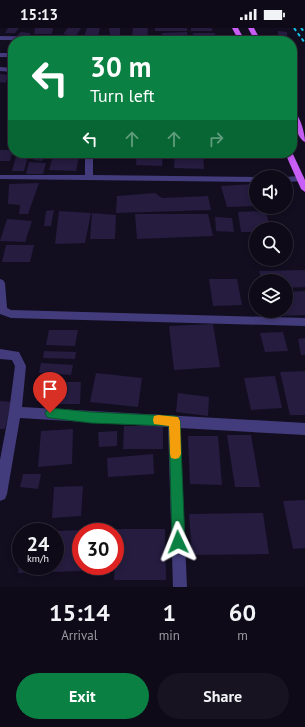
<!DOCTYPE html>
<html lang="en">
<head>
<meta charset="utf-8">
<style>
  body { margin:0; font-family:"PT Sans",sans-serif; background:#171321; color:#f1f3f6; height:100vh; display:flex; flex-direction:column; font-size:15px; white-space:nowrap }
  * { box-sizing:border-box; margin:0 }
  p { font-size:13px; color:#9b9aa2 }
  .icon { flex:none; width:22px; height:22px; fill:none; stroke:currentColor; stroke-width:2; stroke-linecap:round; stroke-linejoin:round }
  .map { position:relative; height:559px; overflow:hidden }
  .panel { display:flex; flex-direction:column; background:#0e0a18; flex:1 }
  .panel>* { flex:none }
  .hud { position:absolute; left:8px; top:8px; width:289px; height:122px; border-radius:16px; box-shadow:0 2px 6px #0003,0 0 0 1px #2e2b37; background:#0b8043; color:#fff; overflow:hidden }
  .tools { position:absolute; left:249px; top:142px; display:grid; gap:8px }
  .tools a { display:grid; place-items:center; width:44px; height:44px; border-radius:50%; background:#0e0a18; box-shadow:0 2px 6px #0003,0 0 0 1px #2e2b37; font-size:20px }
  .speed { position:absolute; left:12px; top:495px; display:flex; gap:8px; font-size:20px; font-weight:700; text-align:center }
  .speed>* { display:grid; place-content:center; width:52px; height:52px; border-radius:50%; background:#0e0a18; box-shadow:0 2px 6px #0003,0 0 0 1px #2e2b37; line-height:1 }
  .speed small { font-size:10px; font-weight:400 }
  .speed .limit { border:6px solid #d22; background:#fff; color:#111 }
  .pin { position:absolute; display:grid; place-items:center; width:34px; height:34px; color:#fff; margin:-41px -17px; border-radius:50% 50% 50% 0; rotate:-45deg; box-shadow:0 0 4px #0007 }
  .pin .icon { rotate:45deg }
  .me { position:absolute; width:44px; margin:-22px; rotate:358deg; stroke-linejoin:round; filter:drop-shadow(0 0 3px #0008) }
  .turn { display:flex; align-items:center; gap:14px; height:84px; padding:0 16px; font-size:18px }
  .turn .icon { width:52px; height:52px; stroke-width:2.5 }
  .turn b { display:block; font-size:28px; line-height:34px }
  .lanes { display:flex; align-items:center; height:38px; padding:0 16px; background:#0003; justify-content:center; gap:20px; direction:ltr }
  .lanes .off { opacity:.35 }
  .eta { display:flex; justify-content:space-evenly; align-items:center; height:68px; text-align:center }
  .eta b { font-size:24px; font-weight:800; line-height:28px }
  .button { display:flex; gap:8px; margin-top:auto; padding:8px 16px }
  .button a { flex:1; height:46px; border-radius:24px; background:#0b8043; color:#fff; font-size:16px; font-weight:800; line-height:46px; text-align:center }
  .button a+a { background:#171321; color:#f1f3f6 }
  .status { display:flex; justify-content:space-between; align-items:center; height:28px; padding:0 20px; background:#0e0a18; direction:ltr }
  .status svg { height:11px; fill:currentColor }
  .map>svg:first-child { display:block }
  .building { fill:#251c3f }
  .lines { fill:none; stroke-linecap:round; stroke-linejoin:round }
  .minor { fill:#433c7c; fill-rule:evenodd }
  .major { fill:#c75ef5; fill-rule:evenodd }
  .rail { stroke:#0fc4e9; stroke-width:2; stroke-dasharray:3.5 3; stroke-linecap:butt }
  .route { fill:#0b8043; stroke:#07532c }
  .slow { fill:#f59e0b }
</style>
</head>
<body>
<div class="status"><b>15:13</b><svg viewBox="0 0 49 12"><path d="M0 12V9h3v3zM5 12V6h3v6zM10 12V3h3v9zM15 12V0h3v12zM26 1h20v11H26zM47 4h2v5h-2z"/></svg></div>
<div class="map">
<svg width="305" height="559" viewBox="0 0 305 559">
  <rect width="100%" height="100%" fill="#120e20"/>
  <g class="building">
    <path d="M8,0h11l-4,5h-10z"/>
    <path d="M35,0h18l-1,6h-18z"/>
    <path d="M68,0h13l-5,8 -13,-2z"/>
    <path d="M87,0h13l-2,8h-14z"/>
    <path d="M109,0h11v7h-10z"/>
    <path d="M133,0h15l-1,10 -15,-1z"/>
    <rect x="155" y="0" width="32" height="3"/>
    <rect x="191" y="0" width="21" height="3"/>
    <path d="M278,3l9,1v4l-9,-1z"/>
    <path d="M21,4l10,1 -3,4 -11,-1z"/>
    <path d="M187,4l1,6 -25,1 -1,-6z"/>
    <path d="M193,5h22v6l-22,-1z"/>
    <path d="M0,46l10,1 -5,8 -5,-1z"/>
    <path d="M0,122h13l-3,11h-10z"/>
    <path d="M17,125h12l-5,18h-12z"/>
    <path d="M54,125h26l-4,18 -27,-1z"/>
    <path d="M137,125h26l-1,13 -26,-1z"/>
    <path d="M175,125h28l1,16 -30,-1z"/>
    <path d="M36,127l10,1 -4,5 -9,-1z"/>
    <path d="M29,134l17,1 -3,11h-17z"/>
    <path d="M39,155l-11,31h-9l1,-9 -12,-1 1,-20z"/>
    <path d="M253,156l3,9v13l-29,1 -6,-21z"/>
    <path d="M155,165l7,5 46,-2 3,14 -95,3 1,-17z"/>
    <path d="M54,182l-3,16h-7l2,-15z"/>
    <path d="M59,183l32,2 -6,30 -30,1z"/>
    <path d="M266,183l4,18h-14v3h-15l-3,-20z"/>
    <path d="M92,185l24,2 -1,24h-25z"/>
    <path d="M135,186h73l5,22 -76,3z"/>
    <path d="M215,189l17,1 2,14 -18,-1z"/>
    <path d="M7,191l25,2 -7,21 -25,-1z"/>
    <path d="M6,217h28l-4,17h-28z"/>
    <path d="M305,242v17l-19,1v-7h-24l-3,-10z"/>
    <path d="M209,251h28l5,26 -29,1z"/>
    <path d="M305,263v24l-30,1 -2,-5h13v-19z"/>
    <path d="M213,296l7,43 -46,3 -5,-44z"/>
    <path d="M49,302h29l-3,16 -29,-1z"/>
    <path d="M283,304l5,19 -23,1 -5,-19z"/>
    <path d="M305,310v17h-4l-3,-16z"/>
    <path d="M44,323l32,1 -1,7 -32,-1z"/>
    <path d="M41,335l32,2 -2,10 -32,-2z"/>
    <path d="M305,343v44h-15l-10,-43z"/>
    <path d="M96,345l46,5 -4,29 -48,-5z"/>
    <path d="M275,348l7,32 -31,2 -7,-32z"/>
    <path d="M39,353h16l-3,21 -16,-1z"/>
    <path d="M61,354h20l-1,22h-21z"/>
    <path d="M178,365l31,4 -1,19 -32,-4z"/>
    <path d="M0,373l12,1 -7,27h-5z"/>
    <path d="M124,398h39v23h-40z"/>
    <path d="M73,401l-1,35 -34,3 3,-36z"/>
    <path d="M117,403v15l-18,1 -1,-15z"/>
    <path d="M227,407h24l9,52h-25z"/>
    <path d="M188,408h30l4,49 -32,-1z"/>
    <path d="M153,426l1,20 -46,3 -1,-19z"/>
    <path d="M23,446h18l-3,15 -18,-2z"/>
    <path d="M83,458l-2,30 -29,2 2,-31z"/>
    <path d="M305,472v48l-12,1 -10,-48z"/>
    <path d="M263,485l6,41 -77,1 -3,-41z"/>
    <path d="M116,501h49l1,51h-52z"/>
    <path d="M86,502v2h-5v34h3v5l-66,2 2,-20 1,13h34v-35z"/>
  </g>
  <g class="lines">
    <g class="minor">
      <path d="M0,8l172,3 3,2 -175,-1z"/>
      <rect x="0" y="25" width="13" height="4"/>
      <path d="M0,39l13,1v4l-13,-1z"/>
      <path d="M85,125h8v22l165,2h-2v5l-256,-3v-4h85z"/>
      <path d="M301,148l3,1v4l-18,1v-5h-2z"/>
      <path d="M0,251l3,1 2,3 2,25 4,2 294,8v8l-294,-8 -11,-4z"/>
      <path d="M0,321l19,3 7,14 -4,41 283,16v12l-125,-7 7,159h-14l-5,-160 -148,-9 -13,76 -2,5 -5,2v-41l9,-48 6,-46 -3,-6 -12,-1z"/>
    </g>
    <g class="major">
      <path d="M232,0h6l7,13h-6z"/>
      <path d="M248,0h6l7,13h-6z"/>
      <path d="M292,82c8,4 13,24 13,32 -8,-3 -13,-24 -13,-32z"/>
      <path d="M292,124l13,28v12l-4,-3 -16,-36z"/>
    </g>
    <g class="rail">
      <path d="M294,0l11,15"/>
      <path d="M301,0l4,5"/>
    </g>
  </g>
  <path class="route" d="M50,380l41,4 83,4 4,1 2,4 5,121 -2,4 -5,2 -4,-2 -2,-4 -3,-116 -78,-3 -41,-5 -3,-1 -2,-4 2,-3z"/>
  <path class="slow" d="M158,387l20,2 2,4 1,33 -2,4 -4,1 -4,-1 -1,-4 -1,-28 -15,-2 -1,-4 1,-4z"/>
</svg>
<div class="tools">
<a><svg class="icon" aria-label="sound" viewBox="0 0 24 24"><path d="M4 9h4l5-4v14l-5-4H4zM17 9q2 3 0 6"/></svg></a>
<a><svg class="icon" aria-label="search" viewBox="0 0 24 24"><circle cx="10" cy="10" r="6"/><path d="M15 15l6 6"/></svg></a>
<a><svg class="icon" aria-label="layers" viewBox="0 0 24 24"><path d="M12 4l9 5-9 5-9-5zM3 14l9 5 9-5"/></svg></a>
</div>
<div class="speed"><div>24<small>km/h</small></div><div class="limit">30</div></div>
<div class="pin" style="left:50px;top:385px;background:#d93025"><svg class="icon" aria-label="arrive" viewBox="0 0 24 24"><path d="M6 21V4h12l-3 4 3 4H6"/></svg></div>
<svg class="me" style="left:178px;top:514px" viewBox="-20 -20 40 40"><path d="M0-17L14 15 0 8-14 15z" fill="#0b8043" stroke="#fff" stroke-width="4"/></svg>
<div class="hud">
<div class="turn"><svg class="icon" aria-label="left" viewBox="0 0 24 24"><path d="M17 20v-9H6M10 6l-5 5 5 5"/></svg><div><b>30 m</b>Turn left</div></div>
<div class="lanes"><svg class="icon" aria-label="left" viewBox="0 0 24 24"><path d="M17 20v-9H6M10 6l-5 5 5 5"/></svg><svg class="icon off" aria-label="ahead" viewBox="0 0 24 24"><path d="M12 20V5M6 11l6-6 6 6"/></svg><svg class="icon off" aria-label="ahead" viewBox="0 0 24 24"><path d="M12 20V5M6 11l6-6 6 6"/></svg><svg class="icon off" aria-label="right" viewBox="0 0 24 24"><path d="M7 20v-9h11M14 6l5 5-5 5"/></svg></div>
</div>
</div>
<section class="panel">
<div class="eta">
<div><b>15:14</b><p>Arrival</p></div>
<div><b>1</b><p>min</p></div>
<div><b>60</b><p>m</p></div>
</div>
<div class="button"><a>Exit</a><a>Share</a></div>
</section>
</body>
</html>
